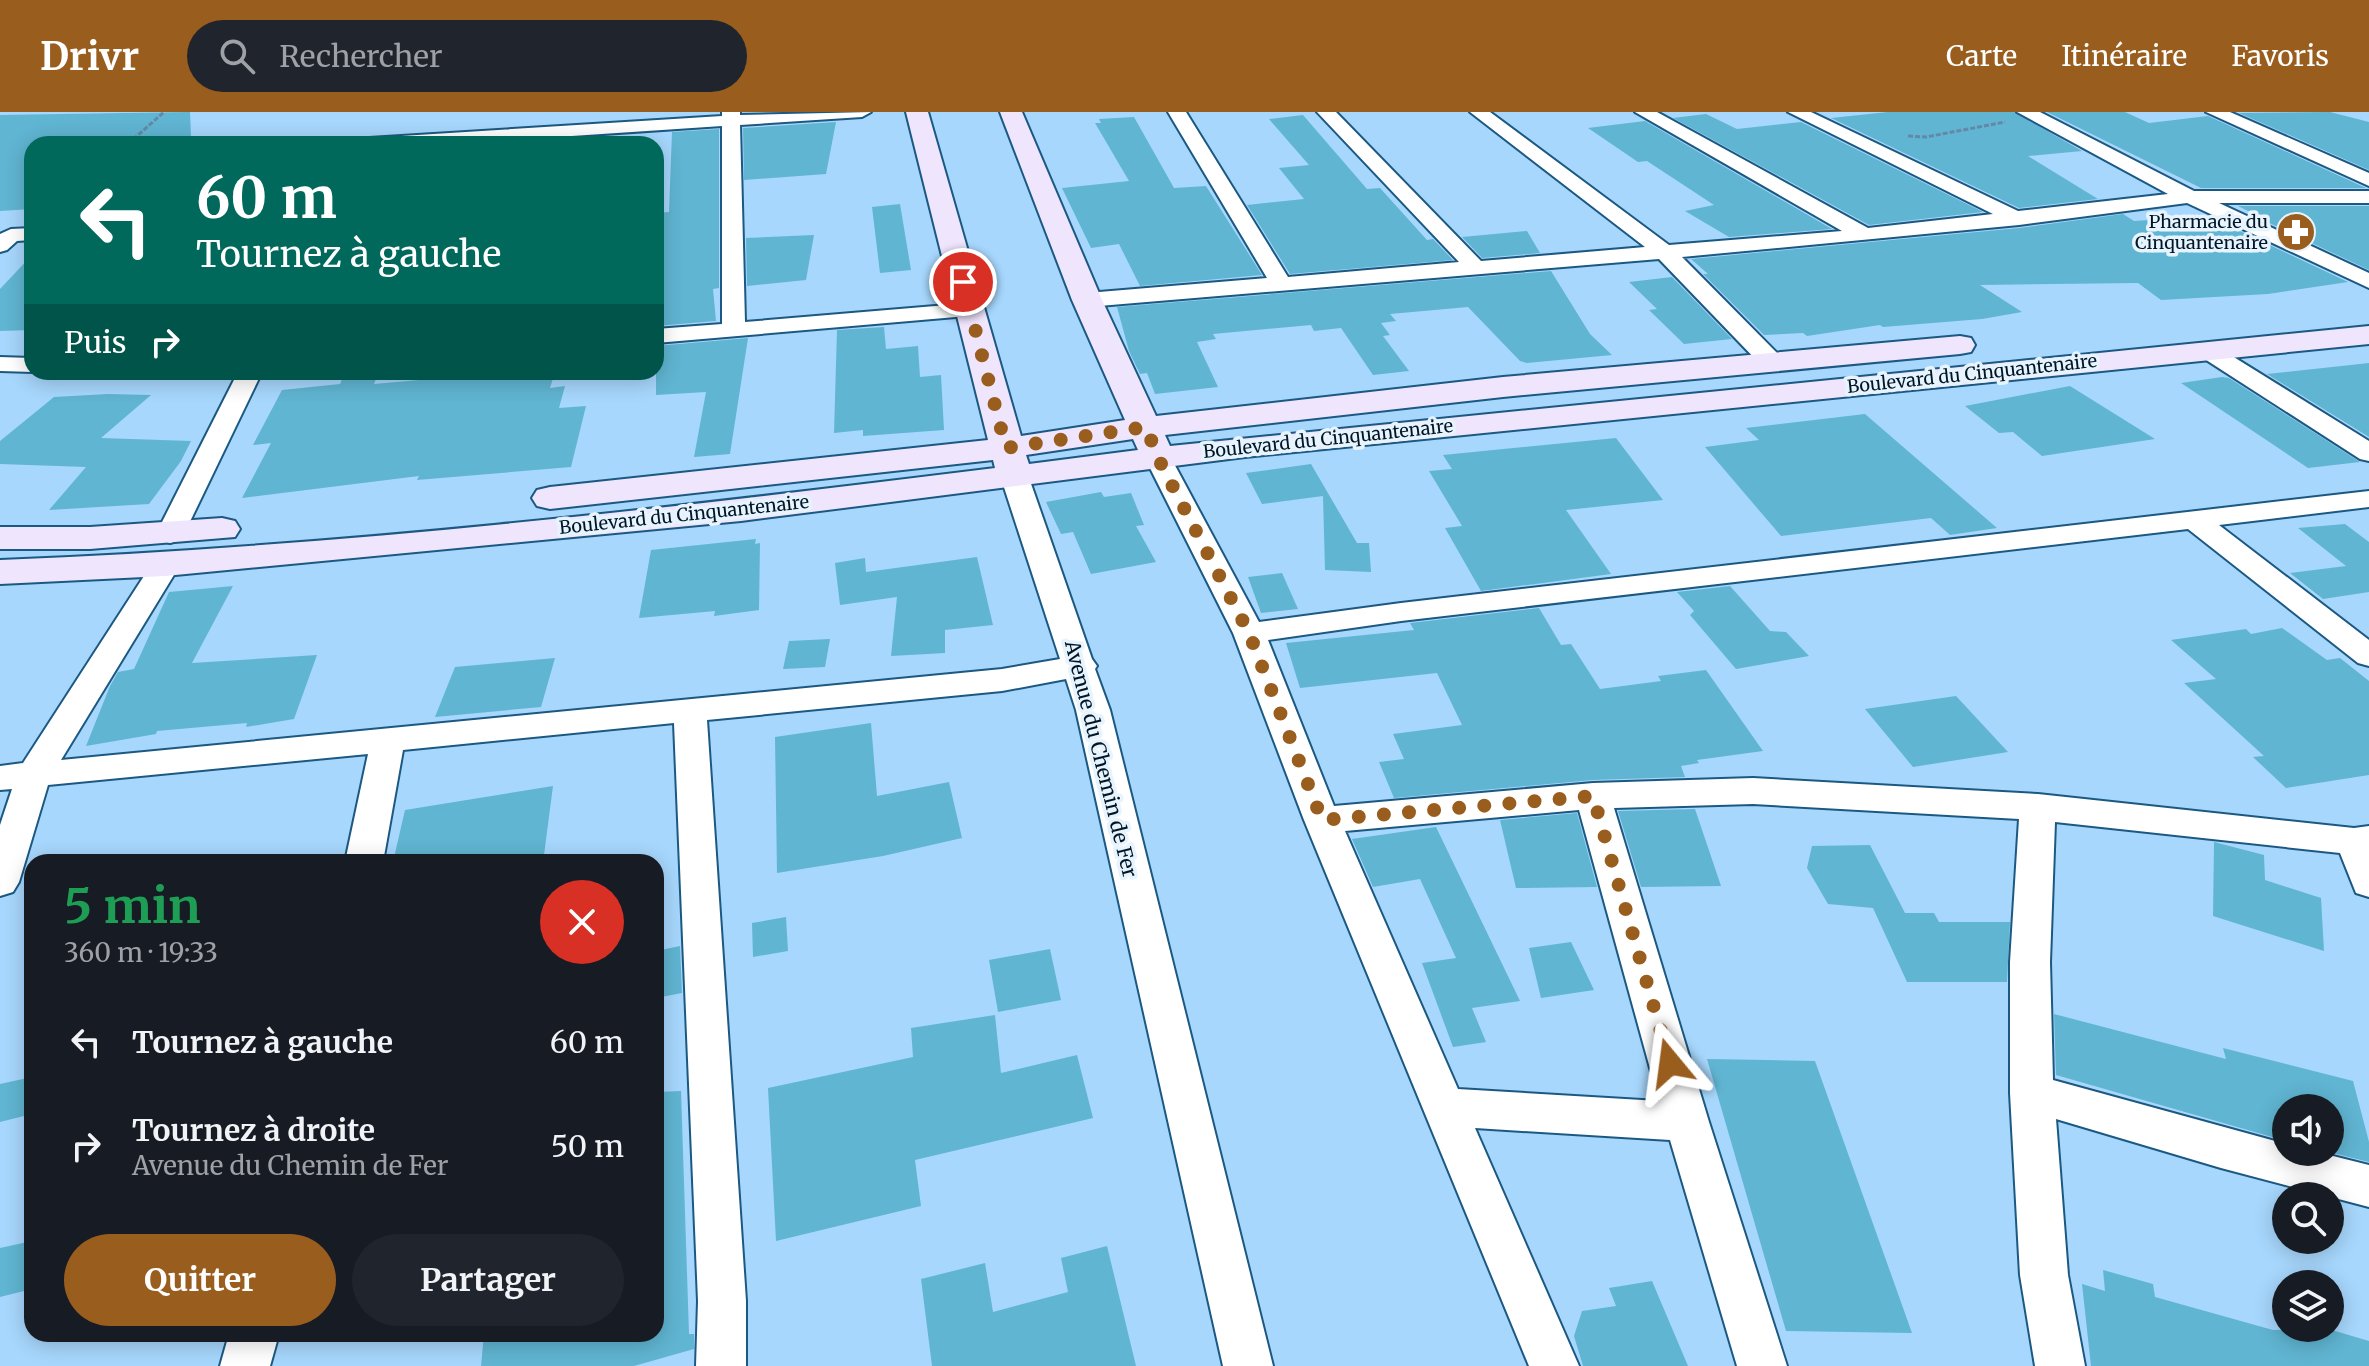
<!DOCTYPE html>
<html lang="fr">
<head>
<meta charset="utf-8">
<style>
  body { margin:0; font-family:Merriweather,serif; background:#20242c; color:#f1f3f6; height:100vh; display:flex; flex-direction:column; font-size:30px; white-space:nowrap }
  * { box-sizing:border-box; margin:0 }
  p { font-size:26px; color:#9ea1a6 }
  .icon { flex:none; width:44px; height:44px; fill:none; stroke:currentColor; stroke-width:2; stroke-linecap:round; stroke-linejoin:round }
  .map { position:relative; flex:1; overflow:hidden }
  .sheet { position:absolute; left:24px; top:742px; width:640px; height:488px; display:flex; flex-direction:column; background:#171b24; border-radius:24px; box-shadow:0 4px 20px #0003 }
  .sheet>* { flex:none }
  .top-card { position:absolute; left:24px; top:24px; width:640px; height:244px; border-radius:24px; box-shadow:0 4px 20px #0003; background:#00695c; color:#fff; overflow:hidden }
  .tools { position:absolute; left:2272px; top:982px; display:grid; gap:16px }
  .tools a { display:grid; place-items:center; width:72px; height:72px; border-radius:50%; background:#171b24; box-shadow:0 4px 20px #0003; font-size:40px }
  .pin { position:absolute; display:grid; place-items:center; width:68px; height:68px; color:#fff; margin:-34px; border:4px solid #fff; border-radius:50%; box-shadow:0 2px 8px #0007 }
  .me { position:absolute; width:88px; margin:-44px; rotate:344deg; stroke-linejoin:round; filter:drop-shadow(0 0 6px #0008) }
  .turn { display:flex; align-items:center; gap:28px; height:168px; padding:0 40px; font-size:36px }
  .turn .icon { width:104px; height:104px; stroke-width:2.5 }
  .turn b { display:block; font-size:56px; line-height:68px }
  .then { display:flex; align-items:center; height:76px; padding:0 40px; background:#0003; gap:16px; font-size:30px }
  .round { display:grid; place-items:center; flex:none; width:84px; height:84px; border-radius:42px; background:#20242c }
  .overview { display:flex; align-items:center; justify-content:space-between; height:136px; padding:0 40px }
  h1 { font-size:48px; font-weight:700; line-height:60px; color:#1e9e55 }
  .action { display:flex; gap:16px; margin-top:auto; padding:16px 40px }
  .action a { flex:1; height:92px; border-radius:48px; background:#995d1e; color:#fff; font-size:32px; font-weight:700; line-height:92px; text-align:center }
  .action a+a { background:#20242c; color:#f1f3f6 }
  ul { padding:0; list-style:none }
  li { display:flex; align-items:center; gap:24px; height:104px; padding:0 40px }
  li div { flex:1 }
  li b { display:block; font-size:30px }
  li em { font-style:normal }
  header { display:flex; align-items:center; gap:48px; box-sizing:border-box; height:112px; padding:0 40px; background:#995d1e; color:#fff }
  header strong { font-size:38px }
  nav { display:flex; gap:44px; margin-inline-start:auto; font-size:28px }
  .search { width:560px; height:72px; background:#20242c; display:flex; align-items:center; gap:20px; box-sizing:border-box; padding:0 28px; border-radius:44px; color:#9ea1a6; font-size:30px }
  .map>svg:first-child { display:block }
  .building { fill:#60b5d2 }
  .lines { fill:none; stroke-linecap:round; stroke-linejoin:round }
  .street-casing { stroke:#1b5982; stroke-width:4 }
  .secondary-casing { stroke:#1b5982; stroke-width:4 }
  .path { stroke:#6389a6; stroke-width:3; stroke-dasharray:5 2; stroke-linecap:butt }
  .street { fill:#fff; fill-rule:evenodd }
  .secondary { fill:#efe5fd; fill-rule:evenodd }
  .route { stroke:#995d1e; stroke-width:14; stroke-dasharray:0 25.2 }
  .labels { text-anchor:middle; stroke-width:7; stroke-linejoin:round; paint-order:stroke }
  .far-poi-label { font-size:18px; fill:#001627; stroke:#e7f3fd; text-anchor:end }
  .far-street-label { font-size:18px; fill:#001627; stroke:#e7f3fd }
  .street-label { font-size:20px; fill:#001627; stroke:#e7f3fd }
</style>
</head>
<body>
<header>
<strong>Drivr</strong>
<div class="search"><svg class="icon" aria-label="search" viewBox="0 0 24 24"><circle cx="10" cy="10" r="6"/><path d="M15 15l6 6"/></svg>Rechercher</div>
<nav><a>Carte</a><a>Itinéraire</a><a>Favoris</a></nav>
</header>
<div class="map">
<svg width="2369" height="1254" viewBox="0 0 2369 1254">
  <rect width="100%" height="100%" fill="#a7d7fd"/>
  <g class="building">
    <path d="M190,0l1,25 -159,7v65l-32,2v-96z"/>
    <path d="M1888,0h126l68,39 -54,5 70,43 -79,9 -188,-90z"/>
    <path d="M2047,0h78l24,11 59,-7 158,72h-165z"/>
    <path d="M2330,0l39,10v48l-130,-57z"/>
    <path d="M1706,2l31,15 64,-7 182,90 -114,13 -196,-107z"/>
    <path d="M1303,3l64,74 13,-1 47,52 6,-1 20,21 -163,14 -43,-69 57,-6 -25,-31 30,-3 -40,-46z"/>
    <path d="M1134,5l40,71 32,-2 56,89 -122,11 -21,-42 -28,4 -29,-60 67,-7 -34,-58h6l-2,-4z"/>
    <path d="M1645,9l187,108 -103,8 -44,-26 29,-6 -67,-44 -9,1 -50,-34z"/>
    <path d="M836,10l-10,52 -82,6 -1,-52z"/>
    <path d="M719,17v159l-6,1 3,32 -60,5v-113l13,-1 3,-80z"/>
    <path d="M900,92l11,66 -31,3 -8,-66z"/>
    <path d="M2238,94h131v64l-121,-57h4z"/>
    <path d="M2123,102l11,7 74,-5 140,66 -80,12 -107,6 -23,-17 -158,2 42,27 -40,7 -99,8 -3,-2 -73,11 -4,-3 -39,2 -61,-61h5l-17,-15 328,-31z"/>
    <path d="M1527,119l13,22 -58,5 -20,-21z"/>
    <path d="M814,123l-8,45 -59,6 -1,-48z"/>
    <path d="M32,143v75l-32,1v-42z"/>
    <path d="M1551,159l39,63 22,21 -85,8 -7,-2 -52,-54 -78,7 6,7 -15,2 9,12 -7,1 26,35 -36,4 -32,-47 -27,3 -3,-6 -98,9 3,5 -19,3 21,45 -63,7 -8,-21 -7,1 -11,-23 -12,-44z"/>
    <path d="M1672,165l60,62 -48,5 -35,-34 8,-1 -28,-27z"/>
    <path d="M884,215l2,22 32,-3 2,31 21,-2 3,55 -81,6v-6l-29,3 3,-103z"/>
    <path d="M748,226l-18,116 -36,3 12,-65 -50,3v-49z"/>
    <path d="M2369,251v74l-102,-63z"/>
    <path d="M345,260h34l-5,12 136,-12h45l-5,16 15,-2 -6,22 27,-2 -15,61 -154,13 2,-4 -177,22 29,-55 -18,2 29,-55 58,-6z"/>
    <path d="M2222,265l7,1 131,84 -52,6 -127,-85z"/>
    <path d="M2070,274l85,53 -113,17 -29,-24 -14,1 -34,-27z"/>
    <path d="M108,282l43,1 -50,43 90,3 -10,20 -32,43 -100,6 37,-43 -86,-3v-23l54,-44z"/>
    <path d="M1865,302l132,114 -47,7 -19,-17 -150,18 -76,-89 54,-7 -13,-12z"/>
    <path d="M1616,326l47,62 -97,10 45,64 -130,17 -36,-63 17,-2 -33,-55 23,-2 -9,-14z"/>
    <path d="M1311,352l46,79h12l2,29 -46,-2 -2,-74 -61,8 -16,-31z"/>
    <path d="M1101,380l3,5 27,-4 13,32 -8,1 20,36 -65,12 -18,-42 -12,2 -15,-32z"/>
    <path d="M2345,412l24,18v50l-46,7 -33,-26 56,-7 -48,-38z"/>
    <path d="M756,427l-1,5 5,-1 -1,67 -45,6 1,-5 -76,7 12,-68z"/>
    <path d="M977,445l16,68 -48,5v23l-54,3 6,-59 -57,8 -5,-42 30,-5 1,14z"/>
    <path d="M1282,461l16,36 -37,4 -13,-36z"/>
    <path d="M233,474l-41,77 125,-8 -23,64 -48,8 1,-4 -90,8 -1,3 -70,12 24,-60 8,-14 16,-3 35,-77z"/>
    <path d="M1730,474l40,45 16,1 23,24 -73,13 -46,-54 4,-4 -17,-19z"/>
    <path d="M1539,496l22,37 10,-1 29,45 61,-8 -3,-5 48,-6 57,81 -66,9 2,3 -18,3 4,11 -92,3 -199,18 -15,-36 25,-3 -11,-25 69,-9 -25,-52 -137,15 -14,-45 128,-13 -4,-7z"/>
    <path d="M2282,516l45,32 13,-2 29,23v94l-83,13 -33,-31 11,-1 -80,-73 32,-4 -45,-39 75,-11 5,5z"/>
    <path d="M830,527l-5,28 -42,2 6,-28z"/>
    <path d="M555,546l-14,49 -106,10 20,-50z"/>
    <path d="M1956,584l52,56 -95,15 -48,-58z"/>
    <path d="M871,611l6,73 72,-14 13,56 -79,18 -106,17 -2,-136z"/>
    <path d="M553,674l-9,69 -44,7h-107l12,-52z"/>
    <path d="M1695,697l26,77 -80,1 -23,-76z"/>
    <path d="M1577,701l20,74 -81,1 -16,-68z"/>
    <path d="M1436,715l84,174 -48,7 14,34 -33,5 -31,-84 34,-5 -36,-79 -47,8 -21,-48z"/>
    <path d="M2214,730l50,13 1,25 56,18 3,53 -111,-35z"/>
    <path d="M1870,733l35,68h29l5,9h71l-3,60h-100l-34,-74 -45,-4 -21,-36 5,-22z"/>
    <path d="M786,805l2,34 -35,6 -1,-34z"/>
    <path d="M1571,830l23,48 -53,8 -12,-50z"/>
    <path d="M680,834l2,47 -26,5v-47z"/>
    <path d="M1050,837l11,51 -63,12 -9,-52z"/>
    <path d="M2054,902l172,45 -3,-11 130,33 16,61v20l-40,-10 1,-44h-44v33l-230,-66z"/>
    <path d="M995,903l6,58 76,-18 16,63 -178,42 6,46 -145,35 -8,-153 145,-31 -2,-29z"/>
    <path d="M1707,947l108,2 97,272 -126,-2z"/>
    <path d="M32,965v37l-32,8v-38z"/>
    <path d="M681,979l8,243h5v15l-60,17h-153l3,-32h172v-242z"/>
    <path d="M32,1129v48l-32,8v-49z"/>
    <path d="M1107,1134l29,120h-204l-11,-87 64,-16 8,49 75,-20 -7,-34z"/>
    <path d="M2103,1158l50,14 2,13 118,33 52,-2 44,13v25h-278l-9,-82 23,7z"/>
    <path d="M1652,1169l36,85h-105l-9,-30 8,-25 34,-5 -7,-18z"/>
  </g>
  <g class="lines">
    <g class="street-casing">
      <g id="street">
        <path d="M722,0h18v3l131,-3 -9,5 -122,8 5,197 226,-19 8,2 3,5 -3,5 -323,28v-14l66,-5v-198l-268,18h-94l9,-6 353,-22z"/>
        <path d="M1168,0h18l102,165 171,-15 -142,-150h19l145,149 164,-14 -175,-135h20l179,133 173,-14 -207,-119h22l211,116 125,-14 -205,-102h23l207,99 150,-17 -151,-82h23l154,79h175v12h-150l150,70v15l-182,-85 -168,22 -337,32 99,100 3,5 -3,5h-18l-104,-108 -572,48 -8,-2 -3,-5 3,-5 8,-2 180,-15z"/>
        <path d="M2206,0h24l139,61v13z"/>
        <path d="M32,116v12l-15,1 -10,9 -7,2v-18l11,-5z"/>
        <path d="M2208,232l8,2 153,95v20l-9,-2 -160,-103 -4,-5 4,-5z"/>
        <path d="M0,245l32,1 1,14 -33,-1z"/>
        <path d="M238,260h24l-78,162 -4,6 -10,3 -10,-3 -4,-6z"/>
        <path d="M1158,338l9,2 4,6 88,164 142,-19 968,-112v16l-150,18 150,115v26l-11,-3 -170,-134 -787,92 -133,19 66,166 259,-23 160,-5 285,16 316,34 15,-2v71l-13,-4 -16,-40 -285,-31 -5,140 3,118 233,64v8h31l52,13v42l-148,-39 -165,-49 12,156 17,91h-50l-15,-91 -10,-182v-131l9,-143 -266,-15 -139,4 95,314 78,244h-50l-67,-226 -195,-12 104,238h-50l-225,-546 -71,-187 -88,-175 4,-6zM1579,698l80,291 -201,-12 -113,-258z"/>
        <path d="M1015,358l10,2 4,6 63,181 5,7 -2,3 15,41 163,656h-50l-147,-656 -10,-31 -64,12 -295,29 39,581v65h-50l2,-65 -24,-578 -271,27 -20,112h-38l23,-108 -320,31 -29,97 -6,10 -13,4v-71l12,-36 -12,1v-24l23,-3 132,-204 10,-3 10,3 5,6 -119,195 941,-91 58,-10 -59,-181 4,-6z"/>
        <path d="M229,1222h50l-9,32h-50z"/>
      </g>
    </g>
    <g class="secondary-casing">
      <g id="secondary">
        <path d="M906,0h22l93,324 104,-16 -53,-120 -72,-188h22l80,188 54,116 347,-39 457,-41 11,2 4,7 -4,7 -11,2 -457,43 -338,38 5,11 1199,-120v18l-1124,113 -504,64 -576,55 -165,8v-24c333,-13 665,-51 995,-92l-2,-8 -443,49 -13,-3 -5,-8 5,-8 13,-3 438,-47zM1133,327l5,11 -109,14 -3,-9z"/>
        <path d="M222,406l13,3 5,8 -5,8 -145,12h-90v-22h90z"/>
      </g>
    </g>
    <g class="path">
      <path d="M1908,24l18,1 79,-15"/>
      <path d="M128,32l36,-32"/>
    </g>
    <use href="#street" class="street"/>
    <use href="#secondary" class="secondary"/>
  </g>
  <g class="lines">
    <path class="route" d="M963,170l43,166 140,-21 12,31 91,175 73,187 271,-24 77,267"/>
  </g>
  <defs>
    <g id="pharmacy-disc" transform="scale(2)"><circle r="9.5" fill="#995d1e" stroke="#e7f3fd"/><path d="M-2-6h4v4h4v4h-4v4h-4v-4h-4v-4h4Z" fill="#fff"/></g>
  </defs>
  <g fill-rule="evenodd">
    <use href="#pharmacy-disc" x="2296" y="120"/>
  </g>
  <g class="labels">
    <g class="far-poi-label">
      <text x="2268" y="116">Pharmacie du<tspan x="2268" dy="21">Cinquantenaire</tspan></text>
    </g>
    <g class="far-street-label">
      <text transform="translate(1972 262) rotate(-6)" y="6">Boulevard du Cinquantenaire</text>
      <text transform="translate(1328 327) rotate(-6)" y="6">Boulevard du Cinquantenaire</text>
      <text transform="translate(684 403) rotate(-6)" y="6">Boulevard du Cinquantenaire</text>
    </g>
    <g class="street-label">
      <text transform="translate(1101 647) rotate(76)" y="7">Avenue du Chemin de Fer</text>
    </g>
  </g>
</svg>
<div class="tools">
<a><svg class="icon" aria-label="sound" viewBox="0 0 24 24"><path d="M4 9h4l5-4v14l-5-4H4zM17 9q2 3 0 6"/></svg></a>
<a><svg class="icon" aria-label="search" viewBox="0 0 24 24"><circle cx="10" cy="10" r="6"/><path d="M15 15l6 6"/></svg></a>
<a><svg class="icon" aria-label="layers" viewBox="0 0 24 24"><path d="M12 4l9 5-9 5-9-5zM3 14l9 5 9-5"/></svg></a>
</div>
<div class="pin" style="left:963px;top:170px;background:#d93025"><svg class="icon" aria-label="arrive" viewBox="0 0 24 24"><path d="M6 21V4h12l-3 4 3 4H6"/></svg></div>
<svg class="me" style="left:1670px;top:951px" viewBox="-20 -20 40 40"><path d="M0-17L14 15 0 8-14 15z" fill="#995d1e" stroke="#fff" stroke-width="4"/></svg>
<div class="top-card">
<div class="turn"><svg class="icon" aria-label="left" viewBox="0 0 24 24"><path d="M17 20v-9H6M10 6l-5 5 5 5"/></svg><div><b>60 m</b>Tournez à gauche</div></div>
<div class="then">Puis<svg class="icon" aria-label="right" viewBox="0 0 24 24"><path d="M7 20v-9h11M14 6l5 5-5 5"/></svg></div>
</div>
<section class="sheet">
<div class="overview"><div><h1>5 min</h1><p>360 m · 19:33</p></div><a class="round" style="background:#d93025;color:#fff"><svg class="icon" aria-label="close" viewBox="0 0 24 24"><path d="M6 6l12 12M18 6L6 18"/></svg></a></div>
<ul>
<li><svg class="icon" aria-label="left" viewBox="0 0 24 24"><path d="M17 20v-9H6M10 6l-5 5 5 5"/></svg><div><b>Tournez à gauche</b></div><em>60 m</em></li>
<li><svg class="icon" aria-label="right" viewBox="0 0 24 24"><path d="M7 20v-9h11M14 6l5 5-5 5"/></svg><div><b>Tournez à droite</b><p>Avenue du Chemin de Fer</p></div><em>50 m</em></li>
</ul>
<div class="action"><a>Quitter</a><a>Partager</a></div>
</section>
</div>
</body>
</html>
